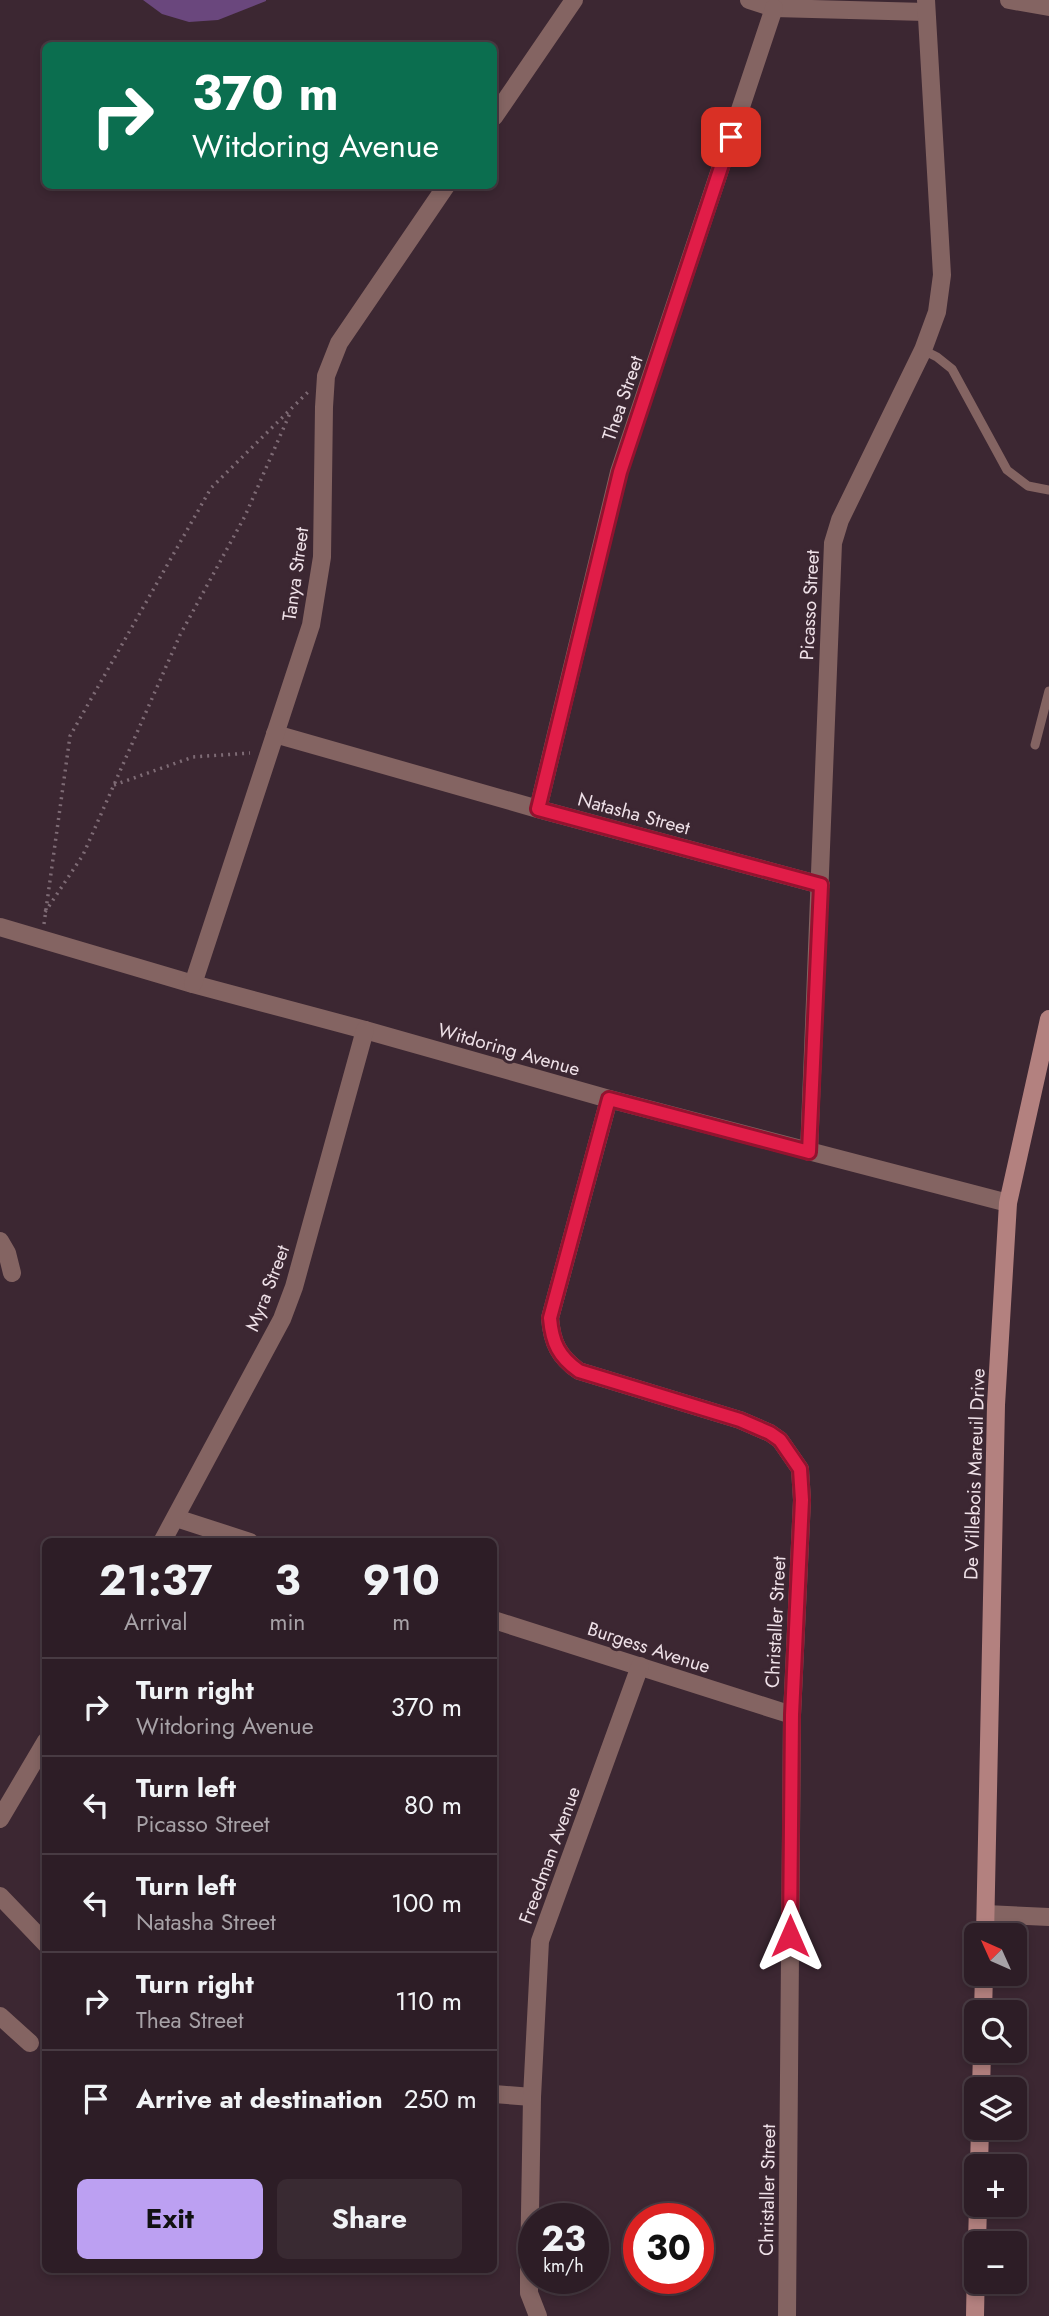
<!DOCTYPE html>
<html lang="en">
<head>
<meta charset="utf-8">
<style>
  body { margin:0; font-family:Jost,sans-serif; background:#392a32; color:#f1f3f6; height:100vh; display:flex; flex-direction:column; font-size:26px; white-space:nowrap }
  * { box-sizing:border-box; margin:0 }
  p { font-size:23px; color:#a7a2a7 }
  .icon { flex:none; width:38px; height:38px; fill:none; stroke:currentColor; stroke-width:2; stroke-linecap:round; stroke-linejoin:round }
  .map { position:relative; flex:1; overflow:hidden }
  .sheet { position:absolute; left:42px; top:1538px; width:455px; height:735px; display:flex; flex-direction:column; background:#2d1d26; border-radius:10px; box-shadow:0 4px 10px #0003,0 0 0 2px #483b43 }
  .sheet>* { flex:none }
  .top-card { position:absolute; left:42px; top:42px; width:455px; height:147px; border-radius:10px; box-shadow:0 4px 10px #0003,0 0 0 2px #483b43; background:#0b6e4f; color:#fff; overflow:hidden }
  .needle { width:46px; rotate:315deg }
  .tools { position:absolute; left:964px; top:1923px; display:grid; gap:14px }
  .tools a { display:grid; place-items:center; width:63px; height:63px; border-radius:10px; background:#2d1d26; box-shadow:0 4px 10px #0003,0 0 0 2px #483b43; font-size:35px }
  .speed { position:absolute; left:518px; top:2203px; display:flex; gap:14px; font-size:35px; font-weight:700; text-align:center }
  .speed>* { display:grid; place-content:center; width:91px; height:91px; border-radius:50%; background:#2d1d26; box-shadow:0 4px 10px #0003,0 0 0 2px #483b43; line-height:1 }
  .speed small { font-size:18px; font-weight:400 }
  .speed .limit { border:10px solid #d22; background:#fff; color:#111 }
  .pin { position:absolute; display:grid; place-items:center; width:60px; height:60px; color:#fff; margin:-30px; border-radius:14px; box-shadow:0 4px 10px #0006 }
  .me { position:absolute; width:77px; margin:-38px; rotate:0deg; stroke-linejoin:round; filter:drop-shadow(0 0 5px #0008) }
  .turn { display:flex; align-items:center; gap:24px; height:147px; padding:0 35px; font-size:32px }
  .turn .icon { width:91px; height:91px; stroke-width:2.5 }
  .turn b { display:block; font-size:49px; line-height:60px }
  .eta { display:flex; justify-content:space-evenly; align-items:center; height:119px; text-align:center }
  .eta b { font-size:42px; font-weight:700; line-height:49px }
  .cta { display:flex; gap:14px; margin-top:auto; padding:14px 35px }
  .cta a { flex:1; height:80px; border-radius:10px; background:#bca0f2; color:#111; font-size:28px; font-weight:700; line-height:80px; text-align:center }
  .cta a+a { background:#392a32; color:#f1f3f6 }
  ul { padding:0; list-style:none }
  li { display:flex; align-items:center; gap:21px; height:98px; padding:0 35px; border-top:2px solid #483b43 }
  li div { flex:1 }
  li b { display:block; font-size:26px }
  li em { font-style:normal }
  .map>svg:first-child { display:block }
  .building { fill:#6a477d }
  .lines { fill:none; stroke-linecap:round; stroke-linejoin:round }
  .path { stroke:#7e6b75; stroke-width:3.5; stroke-dasharray:2 5; stroke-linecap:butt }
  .service { stroke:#846462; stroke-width:9 }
  .minor { stroke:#846462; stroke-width:18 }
  .secondary { stroke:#b3817f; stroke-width:18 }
  .route-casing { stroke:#92132f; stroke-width:18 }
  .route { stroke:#e11d48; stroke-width:12 }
  .labels { text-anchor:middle; stroke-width:6; stroke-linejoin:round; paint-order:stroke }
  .street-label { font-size:19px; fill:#efe1e8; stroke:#3c2732 }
</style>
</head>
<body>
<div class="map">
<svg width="1049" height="2316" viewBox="0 0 1049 2316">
  <rect width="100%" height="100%" fill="#3c2732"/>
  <path class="building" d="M143,0h123v1l-48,19 -29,2 -27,-8z"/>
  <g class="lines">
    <g class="path">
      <path d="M114,785l79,-28 57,-4"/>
      <path d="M45,912l38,-57 97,-220 65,-119 46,-105"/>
      <path d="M44,924l26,-188 141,-248 97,-96"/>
    </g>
    <g class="service">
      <path d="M923,350l14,7 15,12 55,101 21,16 21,4"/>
      <path d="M1035,745l14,-54"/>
    </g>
    <g class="minor">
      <path d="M749,0l25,8 152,4"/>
      <path d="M1009,0l40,7"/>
      <path d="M494,117l80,-117"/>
      <path d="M275,734l263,75 283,76"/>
      <path d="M538,809l81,-337 155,-464"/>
      <path d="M0,927l193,57 172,46 244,69 399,104"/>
      <path d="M193,984l118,-359 11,-68 2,-150 2,-31 13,-33 107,-157"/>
      <path d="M609,1099l-59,219c2,25 9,39 29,53l161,49 30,13 10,7 20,29 2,31 -10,215 -5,601"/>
      <path d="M809,1152l24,-609 7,-23 83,-170 14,-38 5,-37 -16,-275"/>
      <path d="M0,1241l7,12 5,20"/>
      <path d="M176,1518l74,24"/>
      <path d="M162,1542l120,-223 12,-32 71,-257"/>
      <path d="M494,1620l298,95"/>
      <path d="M0,1819l46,-78"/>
      <path d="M0,1896l46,48"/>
      <path d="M986,1914l63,3"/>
      <path d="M0,2016l30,27"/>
      <path d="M494,2094l38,3"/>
      <path d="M538,2316l-9,-23v-22l3,-174 8,-156 100,-275"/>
    </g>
    <g class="secondary">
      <path d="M985,1936l11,-531 12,-202 41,-184"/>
      <path d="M983,2012l1,-38"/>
      <path d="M981,2090l1,-39"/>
      <path d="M979,2166l1,-38"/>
      <path d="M977,2244l1,-39"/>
      <path d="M975,2316l1,-51"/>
    </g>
  </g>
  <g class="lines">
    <g class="route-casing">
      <path id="route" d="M731,137l-111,335 -82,337 283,76 -12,267 -200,-53 -59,219c2,25 9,39 29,53l161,49 30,13 10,7 20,29 2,31 -10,215 -2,221"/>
    </g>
    <use href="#route" class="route"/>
  </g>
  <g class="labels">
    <g class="street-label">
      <text transform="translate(622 398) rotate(-71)" y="7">Thea Street</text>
      <text transform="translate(295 574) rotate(-82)" y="7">Tanya Street</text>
      <text transform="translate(809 605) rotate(-87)" y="7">Picasso Street</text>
      <text transform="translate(634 813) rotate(15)" y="7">Natasha Street</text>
      <text transform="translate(509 1049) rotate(16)" y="7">Witdoring Avenue</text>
      <text transform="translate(267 1288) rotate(-69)" y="7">Myra Street</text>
      <text transform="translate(974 1474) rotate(-88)" y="7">De Villebois Mareuil Drive</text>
      <text transform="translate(775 1622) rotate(-87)" y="7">Christaller Street</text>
      <text transform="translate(649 1647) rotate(18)" y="7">Burgess Avenue</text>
      <text transform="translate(549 1855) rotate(-70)" y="7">Freedman Avenue</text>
      <text transform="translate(767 2190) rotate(-89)" y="7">Christaller Street</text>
    </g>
  </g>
</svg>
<div class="tools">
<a><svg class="needle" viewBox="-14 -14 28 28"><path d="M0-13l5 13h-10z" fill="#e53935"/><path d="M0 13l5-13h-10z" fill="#a7a2a7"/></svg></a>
<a><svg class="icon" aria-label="search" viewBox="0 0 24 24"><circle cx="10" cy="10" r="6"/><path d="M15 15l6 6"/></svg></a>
<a><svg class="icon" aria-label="layers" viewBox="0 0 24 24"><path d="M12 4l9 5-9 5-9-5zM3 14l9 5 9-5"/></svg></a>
<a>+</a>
<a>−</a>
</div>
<div class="speed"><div>23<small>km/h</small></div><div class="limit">30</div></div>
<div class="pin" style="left:731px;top:137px;background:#d93025"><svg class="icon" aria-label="arrive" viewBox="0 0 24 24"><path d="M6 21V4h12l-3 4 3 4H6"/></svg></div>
<svg class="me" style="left:790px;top:1936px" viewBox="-20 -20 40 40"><path d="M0-17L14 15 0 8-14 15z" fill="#e11d48" stroke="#fff" stroke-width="4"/></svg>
<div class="top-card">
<div class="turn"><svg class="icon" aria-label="right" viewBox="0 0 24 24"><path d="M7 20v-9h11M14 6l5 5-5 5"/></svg><div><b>370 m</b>Witdoring Avenue</div></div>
</div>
<section class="sheet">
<div class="eta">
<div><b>21:37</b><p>Arrival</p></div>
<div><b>3</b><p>min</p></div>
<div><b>910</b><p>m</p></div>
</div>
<ul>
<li><svg class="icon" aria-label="right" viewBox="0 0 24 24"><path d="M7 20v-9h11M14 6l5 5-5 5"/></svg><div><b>Turn right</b><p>Witdoring Avenue</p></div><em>370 m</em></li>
<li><svg class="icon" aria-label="left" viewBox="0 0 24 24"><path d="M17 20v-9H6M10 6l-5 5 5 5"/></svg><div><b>Turn left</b><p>Picasso Street</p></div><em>80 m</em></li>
<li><svg class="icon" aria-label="left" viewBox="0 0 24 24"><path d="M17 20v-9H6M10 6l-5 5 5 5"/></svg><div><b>Turn left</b><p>Natasha Street</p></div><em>100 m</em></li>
<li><svg class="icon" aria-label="right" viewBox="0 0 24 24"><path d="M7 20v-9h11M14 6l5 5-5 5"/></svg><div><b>Turn right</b><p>Thea Street</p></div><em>110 m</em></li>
<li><svg class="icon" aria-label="arrive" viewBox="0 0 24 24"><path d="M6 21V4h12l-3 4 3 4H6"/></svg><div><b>Arrive at destination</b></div><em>250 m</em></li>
</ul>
<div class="cta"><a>Exit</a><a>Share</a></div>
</section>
</div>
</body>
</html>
